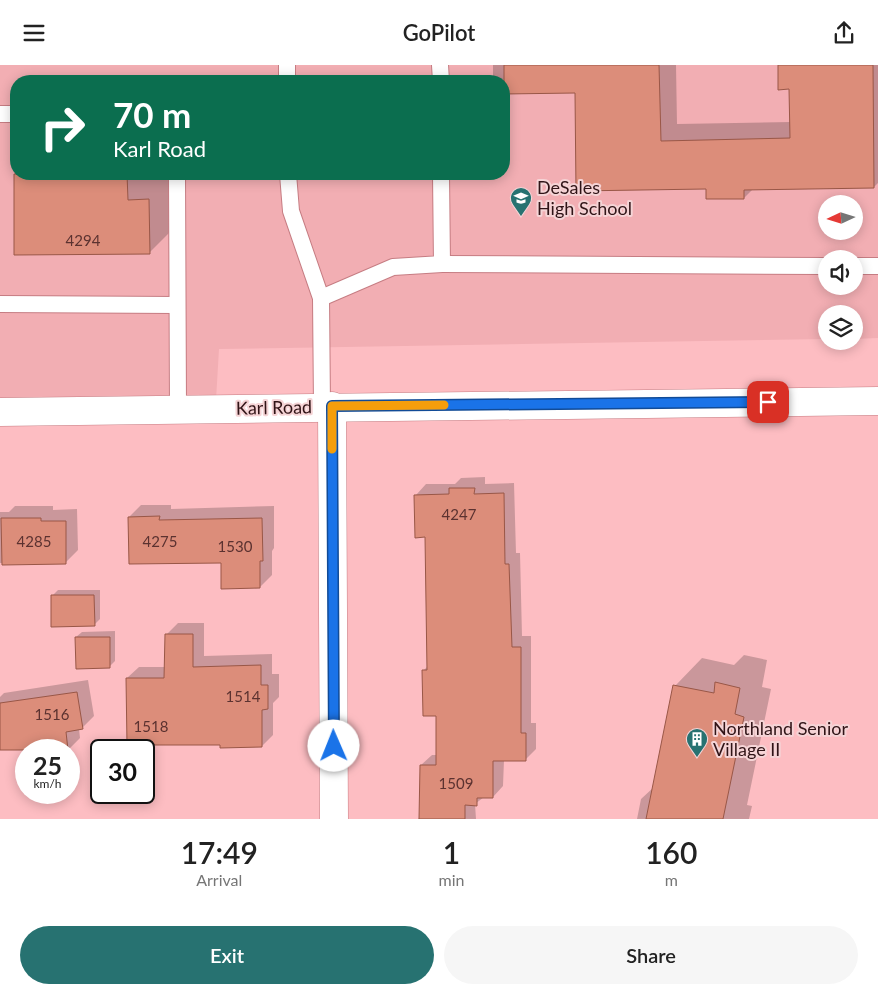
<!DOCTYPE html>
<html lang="en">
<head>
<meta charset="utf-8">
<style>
  body { margin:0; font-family:Lato,sans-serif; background:#f6f6f6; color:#222; height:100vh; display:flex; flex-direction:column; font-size:19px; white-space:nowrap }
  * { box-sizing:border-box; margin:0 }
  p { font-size:16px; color:#767676 }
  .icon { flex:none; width:28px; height:28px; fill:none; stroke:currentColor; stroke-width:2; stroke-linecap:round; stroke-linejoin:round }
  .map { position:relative; height:754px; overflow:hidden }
  .side { display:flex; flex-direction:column; background:#fff; flex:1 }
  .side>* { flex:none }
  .guide { position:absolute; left:10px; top:10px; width:500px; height:105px; border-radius:20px; box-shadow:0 2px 12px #0003; background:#0b6e4f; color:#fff; overflow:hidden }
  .needle { width:32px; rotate:266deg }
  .fabs { position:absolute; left:818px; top:130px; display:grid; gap:10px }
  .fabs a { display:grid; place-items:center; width:45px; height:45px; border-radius:50%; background:#fff; box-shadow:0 2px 12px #0003; font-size:25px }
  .speed { position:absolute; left:15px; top:674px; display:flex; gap:10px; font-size:25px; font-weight:700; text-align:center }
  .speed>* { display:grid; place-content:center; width:65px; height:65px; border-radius:50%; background:#fff; box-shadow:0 2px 12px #0003; line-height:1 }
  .speed small { font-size:12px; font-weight:400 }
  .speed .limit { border:2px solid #111; border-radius:8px; background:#fff; color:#111 }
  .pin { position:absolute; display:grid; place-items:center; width:42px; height:42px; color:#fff; margin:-21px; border-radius:10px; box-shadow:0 2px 8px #0006 }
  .me { position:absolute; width:55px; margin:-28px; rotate:359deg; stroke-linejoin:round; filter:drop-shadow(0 0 4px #0008) }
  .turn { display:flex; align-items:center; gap:18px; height:105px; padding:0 20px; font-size:22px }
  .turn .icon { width:65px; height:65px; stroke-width:2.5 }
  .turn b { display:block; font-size:35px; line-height:42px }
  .eta { display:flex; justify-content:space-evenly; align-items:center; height:85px; text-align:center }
  .eta b { font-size:30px; font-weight:600; line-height:35px }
  .cta { display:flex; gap:10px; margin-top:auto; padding:10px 20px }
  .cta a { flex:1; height:58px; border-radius:30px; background:#277271; color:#fff; font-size:20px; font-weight:600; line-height:58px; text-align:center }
  .cta a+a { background:#f6f6f6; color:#222 }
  header { display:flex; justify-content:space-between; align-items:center; height:65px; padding:0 20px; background:#fff; font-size:22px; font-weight:600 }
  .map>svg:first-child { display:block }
  .built { fill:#f2aeb3; fill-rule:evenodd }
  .shadow { fill:#0003 }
  .building { fill:#dc8d7a; stroke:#995747 }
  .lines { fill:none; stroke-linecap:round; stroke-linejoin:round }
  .service-casing { stroke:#c67d83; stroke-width:18 }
  .minor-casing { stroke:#c67d83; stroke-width:29 }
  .secondary-casing { stroke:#c67d83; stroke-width:29 }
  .service { stroke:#fff; stroke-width:16 }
  .minor { stroke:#fff; stroke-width:28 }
  .secondary { stroke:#fff; stroke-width:28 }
  .route-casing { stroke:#114b97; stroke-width:12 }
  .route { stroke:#1a73e8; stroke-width:9 }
  .slow { stroke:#f59e0b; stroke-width:9 }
  .labels { text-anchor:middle; stroke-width:4; stroke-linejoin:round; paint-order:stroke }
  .number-label { font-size:15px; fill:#5b3230 }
  .poi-label { font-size:18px; fill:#301417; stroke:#f5d4d6; text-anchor:start }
  .street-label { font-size:18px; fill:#301417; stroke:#f5d4d6 }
</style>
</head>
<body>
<header><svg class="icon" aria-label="menu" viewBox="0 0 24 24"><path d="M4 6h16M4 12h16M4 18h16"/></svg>GoPilot<svg class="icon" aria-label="share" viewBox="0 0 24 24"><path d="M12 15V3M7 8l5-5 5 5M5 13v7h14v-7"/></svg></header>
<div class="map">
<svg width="878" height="754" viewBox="0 0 878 754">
  <rect width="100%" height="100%" fill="#fdbdc2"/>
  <path class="built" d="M0,0h878v273l-24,1v-25h-28v25l-607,10 -3,51 -216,3zM16,16h488v93h-488zM826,139h28v27h-28zM826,194h28v27h-28z"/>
  <g class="shadow">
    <path d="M493,0h183l1,59 114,-2 -1,-34 -11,-23h99v118l-4,4 -121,2 -9,9 -37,-10 -130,-96 -73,1v-12h-11z"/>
    <path d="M16,88v21h133v5l21,-1 1,53 -22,22 -133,1 -1,-100z"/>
    <path d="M485,412v7l29,-1 2,70h4l2,83h9v87h5v26l-11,11h-21l-1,26 -10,11h-9l-9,7 1,15h-58l3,-3v-51l11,-10h5v-40l-13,-45 4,-4 -2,-130 -10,-41 10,-11h29l6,-6z"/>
    <path d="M141,440h30v4l103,-3v42l-2,3v24l-12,12 -38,-25 -93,-45z"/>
    <path d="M15,441h38v4l24,-1 1,41 -12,12 -66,1v-51h9z"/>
    <path d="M58,525h42v29l-6,6 -42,-29z"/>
    <path d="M178,558h26v33l68,-2v20h7v23l-6,6v32l-11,11 -41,-2 -94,-66 12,-11h26l1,-32z"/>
    <path d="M115,566v30l-6,6 -33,-30 6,-5z"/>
    <path d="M744,590l23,5 -5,27 9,2 -24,116 5,1 -3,13h-112l4,-20 13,-12 21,-101 27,-28 32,7z"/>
    <path d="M88,615l6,36 -12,12 -3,1 1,9 -12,12h-38v-3l-30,3v-53l4,-4z"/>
  </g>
  <g class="building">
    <path d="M504,0h155l2,76 129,-3 -1,-49 -11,1v-25h95l1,123 -130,2v9h-38v-10l-130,2 -1,-98 -71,1z"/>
    <path d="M14,109h113l1,26 21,-1 1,55 -136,1z"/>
    <path d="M449,423h26l-1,6 30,-1 1,71h4l3,83h9v86h5v28h-33v37h-16v8l-12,-1v14h-46l1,-54h16v-49h-13l-1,-46h5l-2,-133 -10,1 -1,-43 35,-1z"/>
    <path d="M160,451l-1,4 103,-2 1,43h-3v27l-39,1v-26l-92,1 -1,-47z"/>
    <path d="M1,453h40v3h25v43l-64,1z"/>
    <path d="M51,530h43l1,31 -44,1z"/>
    <path d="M165,569h28v33l68,-2v20h7v24l-6,1v37l-42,1v-3h-93l-1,-67h38z"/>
    <path d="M75,572h35v31l-34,1z"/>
    <path d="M715,617l25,6 -5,26 9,3 -21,102h-77l27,-134 41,8z"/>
    <path d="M77,627l6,37 -17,3 2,18h-68v-47z"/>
  </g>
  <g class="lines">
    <g class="service-casing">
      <g id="service">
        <path d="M287,0v16"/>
        <path d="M440,0l1,16"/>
        <path d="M0,49h16"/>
        <path d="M177,109l1,235"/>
        <path d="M288,109l3,37 30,87"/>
        <path d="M442,199l384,2"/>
        <path d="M854,201h24"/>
        <path d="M0,239l177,1"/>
        <path d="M322,342l-1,-109 72,-31 49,-3 -1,-90"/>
      </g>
    </g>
    <g class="minor-casing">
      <path id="minor" d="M332,341l2,413"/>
    </g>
    <g class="secondary-casing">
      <path id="secondary" d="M0,347l878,-11"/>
    </g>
    <use href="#service" class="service"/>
    <use href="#minor" class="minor"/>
    <use href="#secondary" class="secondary"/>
  </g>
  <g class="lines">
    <g class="route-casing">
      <path id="route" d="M334,681l-2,-340 436,-4"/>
    </g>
    <use href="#route" class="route"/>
    <path class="slow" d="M332,384v-43l112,-1"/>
  </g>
  <defs>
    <g id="school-pin" transform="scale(1.125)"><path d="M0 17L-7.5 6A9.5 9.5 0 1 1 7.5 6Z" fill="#277271" stroke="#f5d4d6"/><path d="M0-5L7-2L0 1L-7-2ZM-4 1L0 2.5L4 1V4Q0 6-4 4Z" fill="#fff"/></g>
    <g id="building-pin" transform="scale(1.125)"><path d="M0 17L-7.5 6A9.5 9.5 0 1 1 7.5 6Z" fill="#277271" stroke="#f5d4d6"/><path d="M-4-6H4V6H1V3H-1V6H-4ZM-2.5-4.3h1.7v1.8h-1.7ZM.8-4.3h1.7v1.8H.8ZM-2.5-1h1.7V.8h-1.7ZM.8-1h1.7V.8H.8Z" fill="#fff"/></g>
  </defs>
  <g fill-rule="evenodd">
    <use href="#school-pin" x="521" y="133"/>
    <use href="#building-pin" x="697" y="674"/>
  </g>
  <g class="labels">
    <g class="number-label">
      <text x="83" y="181">4294</text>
      <text x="459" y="455">4247</text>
      <text x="34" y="482">4285</text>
      <text x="160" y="482">4275</text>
      <text x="235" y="487">1530</text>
      <text x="243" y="637">1514</text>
      <text x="52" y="655">1516</text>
      <text x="151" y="667">1518</text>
      <text x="456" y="724">1509</text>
    </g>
    <g class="poi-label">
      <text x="537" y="129">DeSales<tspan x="537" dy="21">High School</tspan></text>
      <text x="713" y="670">Northland Senior<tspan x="713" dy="21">Village II</tspan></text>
    </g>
    <g class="street-label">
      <text transform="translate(274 343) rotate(-1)" y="6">Karl Road</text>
    </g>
  </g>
</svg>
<div class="fabs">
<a><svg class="needle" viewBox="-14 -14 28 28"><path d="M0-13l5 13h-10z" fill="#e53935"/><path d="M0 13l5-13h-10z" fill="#767676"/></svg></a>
<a><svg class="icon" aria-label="sound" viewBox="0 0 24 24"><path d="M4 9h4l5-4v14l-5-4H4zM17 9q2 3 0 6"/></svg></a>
<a><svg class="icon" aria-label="layers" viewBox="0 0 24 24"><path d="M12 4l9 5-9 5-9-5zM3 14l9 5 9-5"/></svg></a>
</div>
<div class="speed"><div>25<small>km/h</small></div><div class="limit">30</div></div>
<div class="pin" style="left:768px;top:337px;background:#d93025"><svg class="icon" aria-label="arrive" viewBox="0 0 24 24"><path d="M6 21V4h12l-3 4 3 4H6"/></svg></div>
<svg class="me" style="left:334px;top:681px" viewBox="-20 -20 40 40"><circle r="19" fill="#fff"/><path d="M0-13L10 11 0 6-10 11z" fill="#1a73e8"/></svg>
<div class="guide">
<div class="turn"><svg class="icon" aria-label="right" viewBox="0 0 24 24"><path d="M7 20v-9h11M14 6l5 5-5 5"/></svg><div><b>70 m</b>Karl Road</div></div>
</div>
</div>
<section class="side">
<div class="eta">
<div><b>17:49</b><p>Arrival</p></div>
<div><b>1</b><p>min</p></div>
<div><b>160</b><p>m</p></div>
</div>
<div class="cta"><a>Exit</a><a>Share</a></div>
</section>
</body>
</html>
